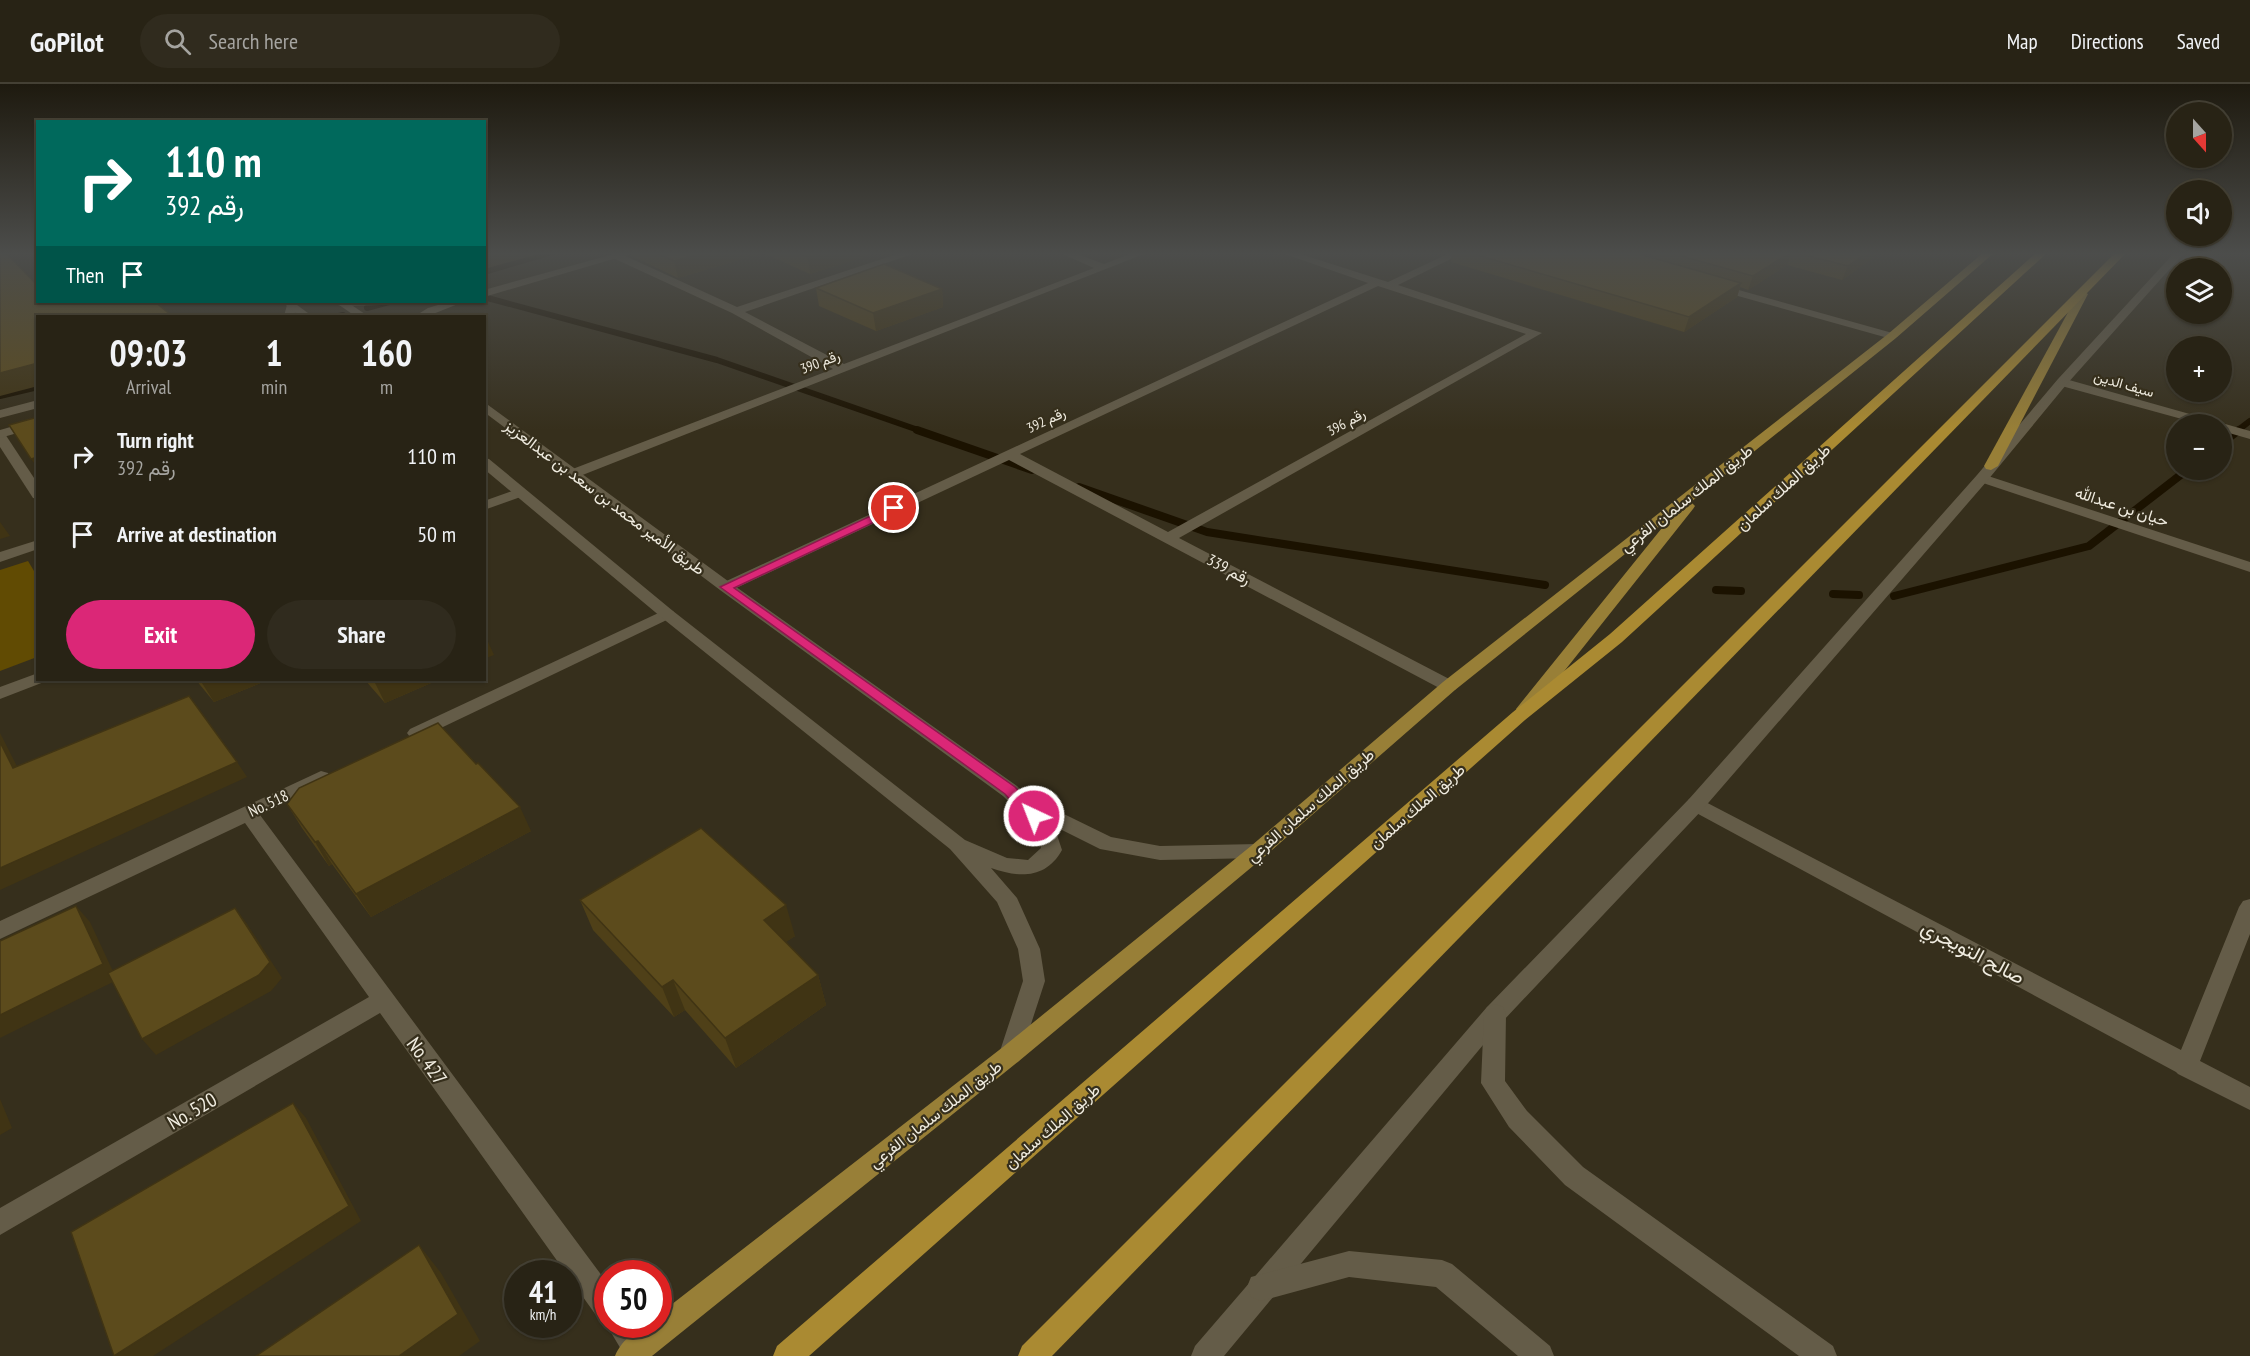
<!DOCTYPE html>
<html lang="en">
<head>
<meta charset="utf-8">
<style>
  body { margin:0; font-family:"PT Sans Narrow",Vazirmatn,sans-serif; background:#302b1e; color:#f1f3f6; height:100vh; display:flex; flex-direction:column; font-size:22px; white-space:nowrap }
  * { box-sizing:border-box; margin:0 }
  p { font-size:20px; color:#a5a4a0 }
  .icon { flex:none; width:33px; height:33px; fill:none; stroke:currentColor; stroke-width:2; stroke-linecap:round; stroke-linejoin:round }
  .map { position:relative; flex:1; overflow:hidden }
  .side { position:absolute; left:36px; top:231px; width:450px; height:366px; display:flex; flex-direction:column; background:#282315; border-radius:0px; box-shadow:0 2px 4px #0004,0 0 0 2px #444034 }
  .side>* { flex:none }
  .banner { position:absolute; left:36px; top:36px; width:450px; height:183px; border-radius:0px; box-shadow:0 2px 4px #0004,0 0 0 2px #444034; background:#00695c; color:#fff; overflow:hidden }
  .needle { width:39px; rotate:159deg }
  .buttons { position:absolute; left:2166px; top:18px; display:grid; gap:12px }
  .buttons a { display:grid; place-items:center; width:66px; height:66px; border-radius:50%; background:#282315; box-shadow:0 2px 4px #0004,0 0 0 2px #444034; font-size:30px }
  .speed { position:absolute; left:504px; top:1176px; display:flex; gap:12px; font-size:30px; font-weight:700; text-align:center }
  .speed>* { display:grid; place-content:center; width:78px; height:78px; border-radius:50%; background:#282315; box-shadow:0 2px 4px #0004,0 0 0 2px #444034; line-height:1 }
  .speed small { font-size:15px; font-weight:400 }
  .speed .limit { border:9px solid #d22; background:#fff; color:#111 }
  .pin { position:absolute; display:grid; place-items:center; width:51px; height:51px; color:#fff; margin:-26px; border:3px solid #fff; border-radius:50%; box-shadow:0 2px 6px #0007 }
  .me { position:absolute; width:66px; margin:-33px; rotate:317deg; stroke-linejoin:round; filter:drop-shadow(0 0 4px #0008) }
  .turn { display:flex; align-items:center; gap:21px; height:126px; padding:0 30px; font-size:27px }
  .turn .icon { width:78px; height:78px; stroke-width:2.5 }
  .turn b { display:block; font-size:42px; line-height:51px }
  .then { display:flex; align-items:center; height:57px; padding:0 30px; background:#0003; gap:12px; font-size:22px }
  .eta { display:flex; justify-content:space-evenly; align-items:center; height:102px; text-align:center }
  .eta b { font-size:36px; font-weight:700; line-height:42px }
  .button { display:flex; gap:12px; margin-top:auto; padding:12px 30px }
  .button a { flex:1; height:69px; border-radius:36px; background:#db2777; color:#fff; font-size:24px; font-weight:700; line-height:69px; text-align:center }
  .button a+a { background:#302b1e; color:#f1f3f6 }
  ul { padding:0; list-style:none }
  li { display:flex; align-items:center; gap:18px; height:78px; padding:0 30px }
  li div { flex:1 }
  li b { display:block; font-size:22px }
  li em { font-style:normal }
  header { display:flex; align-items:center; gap:36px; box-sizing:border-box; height:84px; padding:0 30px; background:#282315; border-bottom:2px solid #444034 }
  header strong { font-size:28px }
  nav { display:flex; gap:33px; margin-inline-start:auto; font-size:21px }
  .search { width:420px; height:54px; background:#302b1e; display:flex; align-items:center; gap:15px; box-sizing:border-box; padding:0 21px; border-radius:33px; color:#a5a4a0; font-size:22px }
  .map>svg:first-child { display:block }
  .green { fill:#614b03 }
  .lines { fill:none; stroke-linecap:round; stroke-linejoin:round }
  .stream-far1 { stroke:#1b1200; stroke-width:6 }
  .stream { stroke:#1b1200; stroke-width:8 }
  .minor { fill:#645c48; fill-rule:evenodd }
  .tertiary { fill:#645c48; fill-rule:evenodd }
  .secondary { fill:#645c48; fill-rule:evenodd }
  .primary { fill:#987f37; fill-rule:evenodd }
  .trunk { fill:#aa8a32; fill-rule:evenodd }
  .wall { fill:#4f4018 }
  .shaded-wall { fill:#403414 }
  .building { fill:#5c4b1c; stroke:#403414; stroke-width:1.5 }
  .route { fill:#db2777; stroke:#8e194d; stroke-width:1.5 }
  .labels { text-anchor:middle; stroke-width:4.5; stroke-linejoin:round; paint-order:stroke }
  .far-street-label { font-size:14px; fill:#f0ece0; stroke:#362f1c }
  .street-label { font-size:16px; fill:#f0ece0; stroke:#362f1c }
  .near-street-label { font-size:20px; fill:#f0ece0; stroke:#362f1c }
</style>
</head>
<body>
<header>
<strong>GoPilot</strong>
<div class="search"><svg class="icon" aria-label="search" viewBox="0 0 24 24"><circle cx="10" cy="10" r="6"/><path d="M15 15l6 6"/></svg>Search here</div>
<nav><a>Map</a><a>Directions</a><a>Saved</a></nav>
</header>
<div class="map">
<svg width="2250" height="1272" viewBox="0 0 2250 1272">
  <rect width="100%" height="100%" fill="#362f1c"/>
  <path class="green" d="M28,477l9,15v81l-37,14v-101z"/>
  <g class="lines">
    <g class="stream-far1">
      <path d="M484,188l68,-20"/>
      <path d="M484,213l233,63 204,71"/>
      <path d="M367,224l22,-6"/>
      <path d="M339,232l4,-1"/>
      <path d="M0,312l38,-9"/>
      <path d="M2237,347l13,-10"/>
    </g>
    <g class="stream">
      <path d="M917,346l115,40"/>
      <path d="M2222,359l17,-13"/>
      <path d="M1079,403l128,45 338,53"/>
      <path d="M1716,506l25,1"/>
      <path d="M1833,510l26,1"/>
      <path d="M1894,512l195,-50 98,-76"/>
    </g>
    <g class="minor">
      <path d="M903,168h15l-173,60 99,52 250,-96 -36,-16h14l32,12 31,-12h14l-569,224 -5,1 -7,-4 2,-3 263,-101 -101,-56 -119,-55v-4h8l116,53z"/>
      <path d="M1279,168h15l94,30 64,-30h13l-67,33 144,48 -363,205 276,144 3,4 -3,4h-12l-434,-230 -277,130 -6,2 -8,-5 2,-3 648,-301zM1378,202l148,48 -358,198 -148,-78z"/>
      <path d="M1717,200l179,50 2,2 -6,3 -4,-1 -175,-49 -1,-2z"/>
      <path d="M2062,294l188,53v8l-28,-8v-7h-22l-142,-39 -2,-3z"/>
      <path d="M0,349l5,1 33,50v15l-5,-1 -33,-51z"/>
      <path d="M1982,390l268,88v10l-273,-91 -2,-3z"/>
      <path d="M521,404l7,4 -2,3 -42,15v-9z"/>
      <path d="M38,456v9l-38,13v-10z"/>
      <path d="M667,525l6,2 2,3 -2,3 -251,120h-12l-3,-4 3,-4z"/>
      <path d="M38,589v7h8l-2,2 -44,17v-12z"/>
      <path d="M321,687l7,2 2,5 -2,5 -68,32 348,469v40h29l14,25 -3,7h-23l-19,-32 1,-2 -9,-4 -218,-305 -380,222v-27l369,-211 -124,-174 -245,116v-18z"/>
      <path d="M1696,713l485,253 58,-143 4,-6 7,-2v35l-50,127 50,26v23l-72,-36 -2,-2 -487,-263 -3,-5 3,-5z"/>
    </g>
    <g class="tertiary">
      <path d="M621,168h16l-153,45v-7z"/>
      <path d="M2175,168h10l-119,133 -79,96 -284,328 -200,212 -279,335h-33l4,-10 292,-339 202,-208 288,-324 81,-96z"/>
      <path d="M292,218l5,3 -2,11h-11l3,-11z"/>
      <path d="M338,218h48l-5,3 -39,1 -4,-1z"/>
      <path d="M448,218h15l-35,14h-13l13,-8z"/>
      <path d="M38,316v8l-38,10v-8z"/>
      <path d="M38,335v8l-38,11v-8z"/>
    </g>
    <g class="secondary">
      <path d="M282,218h11l19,14h-12z"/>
      <path d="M335,218h12l21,14h-13z"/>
      <path d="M484,318l248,182 285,202 10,10 84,41 49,9 98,-2 7,2 3,5 -3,5 -7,2 -98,2 -60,-11 -46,-23 8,24c-16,29 -43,28 -71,18l26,30 23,51 5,32 -26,80 -8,3 -8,-3 -4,-7 24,-73 -5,-32 -21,-47 -47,-53 -289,-232 -177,-148v-11l5,1 184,152 292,229 42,18 21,2 13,-12c-5,-22 -22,-36 -38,-52l-283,-206 -236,-178z"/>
      <path d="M1495,920l8,3 3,7 -1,67 22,30 56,56 250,179 4,10h-38l-234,-171 -56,-58 -28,-44 3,-69 3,-7z"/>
      <path d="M1349,1167l93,9 10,4 98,82 4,10h-36l-82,-69 -87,-10 -88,24 -10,-4 -4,-10 4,-10z"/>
    </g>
    <g class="primary">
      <path d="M1984,168h11l-99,86 -205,164 4,4 -2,3 -162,204h-12l-3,-4 154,-191 -215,172 -190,166 -246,205 -367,295h-37c7,-17 26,-32 43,-32v-9l345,-268 248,-201 192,-164 445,-348z"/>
      <path d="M2083,207l5,3 -90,172 -7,4 -5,-1 -2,-3 94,-172z"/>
    </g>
    <g class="trunk">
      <path d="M2037,168h11l-426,390 -97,78 -716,636h-36l4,-10 736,-634 97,-78z"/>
      <path d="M2116,168h11l-1075,1104h-34l4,-10z"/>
    </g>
  </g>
  <g class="wall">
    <path d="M631,168h248l-69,22 -47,-21 -85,25 -46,-22z"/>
    <path d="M1452,168h196l-6,3 11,3 1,-6h227l-1,1 -38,27 -55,-15 -39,25 -8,-3 -3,10 -53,35 -233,-70z"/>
    <path d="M816,204l126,1 1,18 -67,24 -57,-25z"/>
    <path d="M196,596h72l-54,22z"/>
    <path d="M365,596h73l-53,23z"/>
    <path d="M287,720l244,27 -160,86 -39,-53 -3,2 -27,-38z"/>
    <path d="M580,816l215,36 -10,6 33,33 8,30 -90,63 -51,-58 -11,7 -81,-87z"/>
  </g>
  <g class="shaded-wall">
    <path d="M484,168h62l-62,17z"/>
    <path d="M706,168h57v1l-85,25 -4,-17z"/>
    <path d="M825,168h54l-69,22 -2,-17z"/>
    <path d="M1638,168h10l-12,7z"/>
    <path d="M1791,168l-4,13 -39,25 5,-14z"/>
    <path d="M1868,168h13l-1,1 -38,27 6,-14z"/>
    <path d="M1741,199l-4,14 -53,35 5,-15z"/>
    <path d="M942,205l1,18 -67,24 -3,-18z"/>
    <path d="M151,218h9l5,9z"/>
    <path d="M38,279v23l-38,10v-23z"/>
    <path d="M38,373v11l-7,-9z"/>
    <path d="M0,438l10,14 -10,3z"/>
    <path d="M484,549l10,22 -10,4z"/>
    <path d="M200,596h68l-54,22z"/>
    <path d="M376,596h62l-53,23 -11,-22z"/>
    <path d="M0,649l26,51 -13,-16 -13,-26z"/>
    <path d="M237,678l10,15 -247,113v-22z"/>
    <path d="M520,723l11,24 -160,86 -15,-23z"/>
    <path d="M318,757l14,23 -3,2 -14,-24z"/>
    <path d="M786,821l9,31 -22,15 -9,-31z"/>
    <path d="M76,822l14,16 27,58 -117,58v-23z"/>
    <path d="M235,824l12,16 35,54 -11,13 -115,64 -14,-16z"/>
    <path d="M818,891l8,30 -90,63 -11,-30z"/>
    <path d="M673,896l12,30 -11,7 -12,-30z"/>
    <path d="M0,1015l12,29 -12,7z"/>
    <path d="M293,1019l13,15 55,103 -208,135h-39z"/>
    <path d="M419,1161l22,28 39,68 -21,15h-60z"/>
  </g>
  <g class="building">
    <path d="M0,168h5l33,34v16h117l17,14h-134v47l-38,10z"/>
    <path d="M654,168h52l-32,9z"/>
    <path d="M795,168h30l-17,5z"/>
    <path d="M1467,168h165l109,31 -52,34z"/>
    <path d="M1667,168h124l-38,24z"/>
    <path d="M1793,168h75l-20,14z"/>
    <path d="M884,180l58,25 -69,24 -57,-25z"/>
    <path d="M38,333v40l-7,2 -22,-34z"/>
    <path d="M189,612l48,66 -237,106v-126l13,26z"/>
    <path d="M438,639l38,41 2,-1 42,44 -164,87 -38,-53 -3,1 -28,-38 12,-16z"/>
    <path d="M701,744l85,77 -22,15 54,55 -93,63 -52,-58 -11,7 -82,-87z"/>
    <path d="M76,822l27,58 -103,51v-74z"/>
    <path d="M235,824l35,54 -11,13 -117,64 -34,-66z"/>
    <path d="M293,1019l56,103 -235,150 -43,-124z"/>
    <path d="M419,1161l39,69 -59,42h-143z"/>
  </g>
  <linearGradient id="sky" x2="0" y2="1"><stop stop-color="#1e1a0f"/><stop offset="0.49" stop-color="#4c4d4b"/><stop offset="1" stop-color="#4c4d4b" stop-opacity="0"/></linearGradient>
  <rect width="2250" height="346" fill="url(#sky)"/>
  <path class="route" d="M894,421l4,1v5l-164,77 281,199 24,25 2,4 -2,4h-11l-23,-26 -285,-207z"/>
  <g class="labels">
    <g class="far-street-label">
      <text transform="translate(820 278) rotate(-21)" y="5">رقم 390</text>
      <text transform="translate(2124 300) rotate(16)" y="5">سيف الدين</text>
      <text transform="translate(1046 336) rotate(-25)" y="5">رقم 392</text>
      <text transform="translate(1346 338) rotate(-29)" y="5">رقم 396</text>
    </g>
    <g class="street-label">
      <text transform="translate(1783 403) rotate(-42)" y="6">طريق الملك سلمان</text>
      <text transform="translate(605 413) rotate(37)" y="6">طريق الأمير محمد بن سعد بن عبدالعزيز</text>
      <text transform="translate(1686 414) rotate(-38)" y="6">طريق الملك سلمان الفرعي</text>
      <text transform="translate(2122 422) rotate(18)" y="6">حيان بن عبدالله</text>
      <text transform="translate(1229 485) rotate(28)" y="6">رقم 339</text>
      <text transform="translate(268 719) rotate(-25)" y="6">No. 518</text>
      <text transform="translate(1310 721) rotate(-41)" y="6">طريق الملك سلمان الفرعي</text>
      <text transform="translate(1417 722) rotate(-41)" y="6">طريق الملك سلمان</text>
      <text transform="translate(935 1030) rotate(-38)" y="6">طريق الملك سلمان الفرعي</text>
      <text transform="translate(1052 1042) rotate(-41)" y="6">طريق الملك سلمان</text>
    </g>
    <g class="near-street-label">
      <text transform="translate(1973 868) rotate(28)" y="7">صالح التويجري</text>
      <text transform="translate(427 977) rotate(54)" y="7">No. 427</text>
      <text transform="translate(192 1027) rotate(-30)" y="7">No. 520</text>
    </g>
  </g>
</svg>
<div class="buttons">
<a><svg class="needle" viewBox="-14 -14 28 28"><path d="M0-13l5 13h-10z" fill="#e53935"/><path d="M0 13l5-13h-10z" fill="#a5a4a0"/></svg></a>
<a><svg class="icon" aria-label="sound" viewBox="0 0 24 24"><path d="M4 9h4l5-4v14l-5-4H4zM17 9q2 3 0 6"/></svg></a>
<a><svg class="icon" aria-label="layers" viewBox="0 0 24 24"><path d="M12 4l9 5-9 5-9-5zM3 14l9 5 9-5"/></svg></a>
<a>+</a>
<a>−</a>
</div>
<div class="speed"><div>41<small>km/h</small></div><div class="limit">50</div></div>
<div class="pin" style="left:894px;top:424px;background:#d93025"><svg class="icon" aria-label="arrive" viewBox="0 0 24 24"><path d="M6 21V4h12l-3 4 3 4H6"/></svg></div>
<svg class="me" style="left:1034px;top:732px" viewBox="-20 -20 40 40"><circle r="17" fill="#db2777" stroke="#fff" stroke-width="3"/><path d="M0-11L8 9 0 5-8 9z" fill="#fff"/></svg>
<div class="banner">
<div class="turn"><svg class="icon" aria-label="right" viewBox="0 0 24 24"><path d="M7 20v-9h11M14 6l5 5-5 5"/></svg><div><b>110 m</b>رقم 392</div></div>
<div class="then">Then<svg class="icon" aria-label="arrive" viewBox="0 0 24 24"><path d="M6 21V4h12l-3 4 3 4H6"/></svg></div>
</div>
<section class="side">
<div class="eta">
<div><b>09:03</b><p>Arrival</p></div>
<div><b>1</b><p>min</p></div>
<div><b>160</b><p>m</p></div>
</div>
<ul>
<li><svg class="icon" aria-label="right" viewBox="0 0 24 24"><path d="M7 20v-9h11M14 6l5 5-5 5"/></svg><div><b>Turn right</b><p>رقم 392</p></div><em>110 m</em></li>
<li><svg class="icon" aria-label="arrive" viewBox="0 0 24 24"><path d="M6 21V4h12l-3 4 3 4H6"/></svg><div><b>Arrive at destination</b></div><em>50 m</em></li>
</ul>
<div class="button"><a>Exit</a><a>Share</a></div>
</section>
</div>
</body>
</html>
